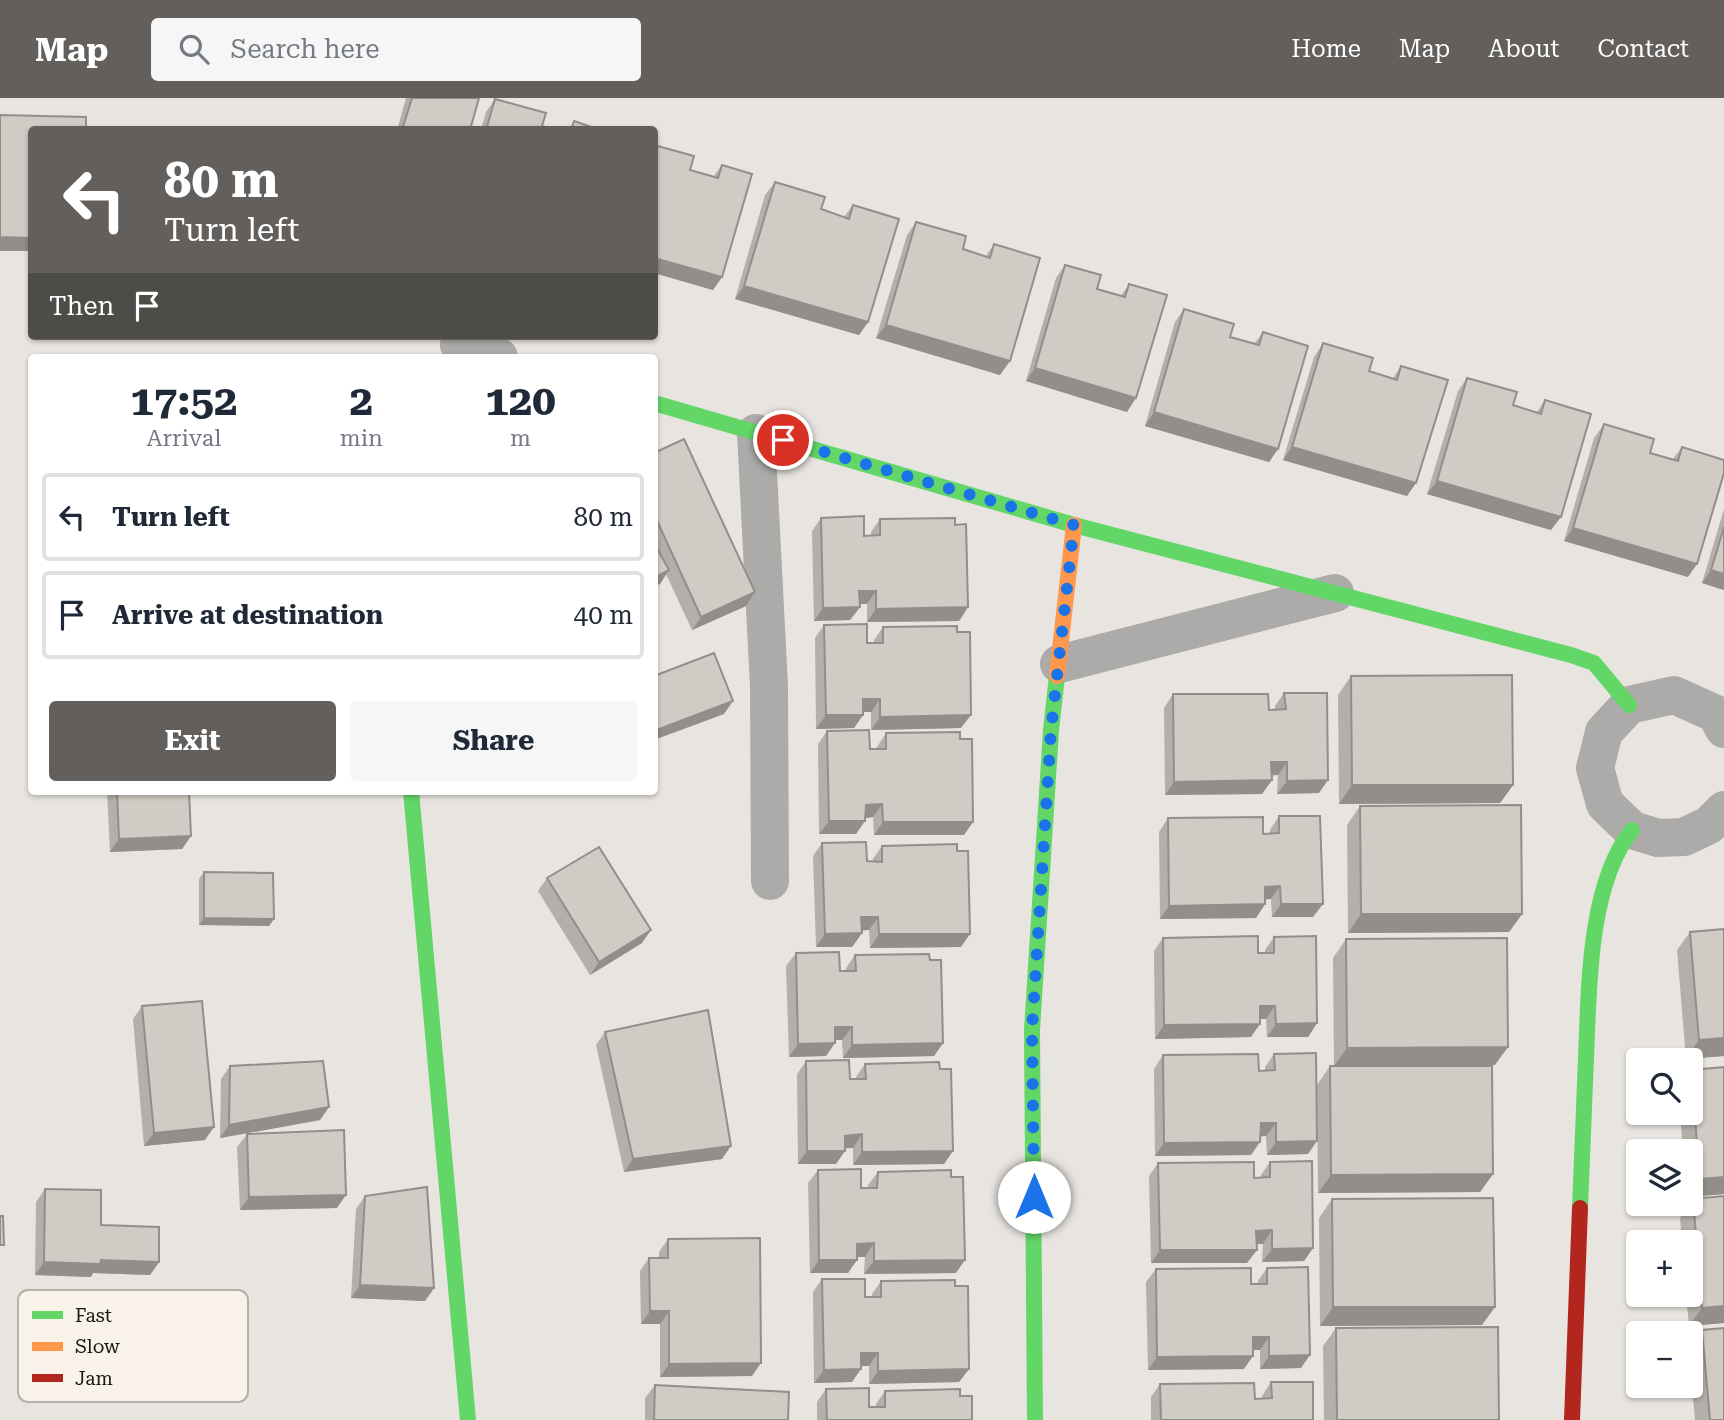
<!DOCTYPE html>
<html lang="en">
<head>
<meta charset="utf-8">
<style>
  body { margin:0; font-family:"Roboto Serif",serif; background:#f6f6f7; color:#1f2937; height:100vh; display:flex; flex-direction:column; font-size:26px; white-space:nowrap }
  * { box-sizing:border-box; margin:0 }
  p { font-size:23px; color:#747a83 }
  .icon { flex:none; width:38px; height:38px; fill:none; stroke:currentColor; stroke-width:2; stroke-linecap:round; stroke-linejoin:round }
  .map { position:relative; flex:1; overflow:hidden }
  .sheet { position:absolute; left:28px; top:256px; width:630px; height:441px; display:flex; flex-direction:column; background:#fff; border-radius:7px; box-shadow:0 2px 5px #0004 }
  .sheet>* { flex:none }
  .guide { position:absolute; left:28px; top:28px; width:630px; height:214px; border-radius:7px; box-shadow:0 2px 5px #0004; background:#625f5c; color:#fff; overflow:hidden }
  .tools { position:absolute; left:1626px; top:950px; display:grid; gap:14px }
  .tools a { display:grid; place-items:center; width:77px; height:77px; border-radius:7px; background:#fff; box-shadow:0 2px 5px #0004; font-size:35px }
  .pin { position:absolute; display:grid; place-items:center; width:60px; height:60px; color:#fff; margin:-30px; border:4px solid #fff; border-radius:50%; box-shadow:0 2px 7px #0007 }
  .me { position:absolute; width:77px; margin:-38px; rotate:0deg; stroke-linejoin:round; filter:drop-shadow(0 0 5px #0008) }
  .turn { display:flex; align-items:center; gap:24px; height:147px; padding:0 21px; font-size:32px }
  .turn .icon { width:91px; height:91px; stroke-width:2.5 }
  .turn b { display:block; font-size:49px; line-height:60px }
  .then { display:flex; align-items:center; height:66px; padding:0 21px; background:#0003; gap:14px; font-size:26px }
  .eta { display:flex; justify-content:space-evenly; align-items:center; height:119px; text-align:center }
  .eta b { font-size:42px; font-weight:700; line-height:49px }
  .action { display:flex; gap:14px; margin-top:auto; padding:14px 21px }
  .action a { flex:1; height:80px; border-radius:7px; background:#625f5c; color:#fff; font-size:28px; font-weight:700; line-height:80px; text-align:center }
  .action a+a { background:#f6f6f7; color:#1f2937 }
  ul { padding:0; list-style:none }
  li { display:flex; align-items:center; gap:21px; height:88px; margin:0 14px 10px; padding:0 7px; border:4px solid #e0e1e3; border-radius:7px }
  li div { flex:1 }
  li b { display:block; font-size:26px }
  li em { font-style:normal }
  header { display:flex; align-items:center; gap:42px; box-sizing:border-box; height:98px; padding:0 35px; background:#625f5c; color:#fff }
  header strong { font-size:33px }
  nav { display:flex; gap:38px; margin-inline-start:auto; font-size:24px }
  .search { width:490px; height:63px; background:#f6f6f7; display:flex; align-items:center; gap:18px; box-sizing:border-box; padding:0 24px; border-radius:7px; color:#747a83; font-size:26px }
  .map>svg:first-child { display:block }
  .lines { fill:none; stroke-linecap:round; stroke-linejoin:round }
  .street { stroke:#acabaa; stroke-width:38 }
  .fast { stroke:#63d668; stroke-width:16 }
  .slow { stroke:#ff974d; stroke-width:16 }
  .jam { stroke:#b3261e; stroke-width:16 }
  .wall { fill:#b3afa9 }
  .shaded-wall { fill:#928e8a }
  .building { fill:#d0cbc5; stroke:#928e8a; stroke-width:2 }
  .route { stroke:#1a73e8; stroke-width:12; stroke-dasharray:0 21.6 }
  .key { fill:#f8f2e9; stroke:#b5b1a9; stroke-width:2 }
  .key-label { font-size:19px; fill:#1a1815 }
</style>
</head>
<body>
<header>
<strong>Map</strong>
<div class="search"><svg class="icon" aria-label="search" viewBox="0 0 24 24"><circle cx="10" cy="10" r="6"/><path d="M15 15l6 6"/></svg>Search here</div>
<nav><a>Home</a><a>Map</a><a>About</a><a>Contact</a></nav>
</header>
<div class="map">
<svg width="1724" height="1322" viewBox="0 0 1724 1322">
  <rect width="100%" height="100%" fill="#e8e4e0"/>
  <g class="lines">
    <g class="street">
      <path d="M459,247l40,12"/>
      <path d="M756,335l13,253 1,195"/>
      <path d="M1059,566l276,-71"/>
      <path d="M1724,631l-8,-15 -42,-19 -45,10 -25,27 -9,36 10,36 27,26 26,8 26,-1 25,-12 15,-15"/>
    </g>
    <g class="fast">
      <path d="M654,305l420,122 497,130 23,8 35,42"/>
      <path d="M411,693l57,629"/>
      <path d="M1580,1110c2,-50 4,-100 6,-150 3,-69 2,-173 46,-228"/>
      <path d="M1035,1322l-3,-390 19,-300 6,-54"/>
    </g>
    <path class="slow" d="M1057,578l17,-151"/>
    <path class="jam" d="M1572,1322l8,-212"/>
  </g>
  <g class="wall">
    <path d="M406,0h73l-9,32h-73z"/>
    <path d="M495,1l47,27 11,4h-72l5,-18z"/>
    <path d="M654,47l36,25 23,7 9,-12v112l-9,13 -59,-17z"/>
    <path d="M775,84l46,27 23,8 9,-12 15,117 -9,13 -124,-36 30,-104z"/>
    <path d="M916,124l47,27 23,7 8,-12 6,131 -124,-37 31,-103z"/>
    <path d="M1065,167l32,24 24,7 8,-12 -2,128 -101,-31 30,-103z"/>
    <path d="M1184,211l46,28 24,7 9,-12 15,117 -9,13 -124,-36 30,-104z"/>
    <path d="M1323,245l46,28 24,7 8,-12 6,130 -124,-36 31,-103z"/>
    <path d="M1467,280l46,27 24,7 8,-12 6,130 -124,-36 31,-103z"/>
    <path d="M1604,326l46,29 23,6 9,-12 6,130 -124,-36 30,-103z"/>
    <path d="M654,355l92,153 -54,24 -26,-56 -6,10 -6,2z"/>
    <path d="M1724,411v81l-22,-7z"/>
    <path d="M821,420l43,18h7v-4l9,-13 75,6 13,82 -9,14 -92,1v-18h-7v3l-10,13 -36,1 -2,-90z"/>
    <path d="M824,527l43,18h7v-3l9,-13 78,101 -90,2v-18h-8v3l-9,13 -38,1 -1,-91z"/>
    <path d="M1351,578l162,109 -13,18 -161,1 -1,-109z"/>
    <path d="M1284,595l35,100 -42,1 1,-19h-7l1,5 -10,14 -97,1 -1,-87 9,-14 96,16h6v-4z"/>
    <path d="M827,633l43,18h7v-2l9,-14 78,102h-90l-1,-18 -8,1 -9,16h-37l-1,-90z"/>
    <path d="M107,693h82l2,45 -9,13 -72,3z"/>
    <path d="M1360,708l162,108 -13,18 -161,1 -1,-108z"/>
    <path d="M1279,718l34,101h-41l-1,-18h-6v5l-9,14 -96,1 -1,-87 9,-14 95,16h7v-4z"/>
    <path d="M822,745l45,18h6v-2l9,-13 79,101 -91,1 -1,-18h-7v3l-10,14h-36l-3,-91z"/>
    <path d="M204,774l65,54 -70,-1v-46z"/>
    <path d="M547,780l95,65 -52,32 -52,-84z"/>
    <path d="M1724,831v127l-38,3 -9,-109 13,-18z"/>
    <path d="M1274,839l43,86 -9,14h-41l-1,-18h-6l-9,18 -96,2 -1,-88 9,-13 95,15h7v-3z"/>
    <path d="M1346,841l149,126 -161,1 -1,-108z"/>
    <path d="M796,855l44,18h6v-3l9,-13 88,88 -9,13 -91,2 -1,-18h-7l-9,16 -37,1 -3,-91z"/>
    <path d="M142,908l63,134 -61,6 -11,-127z"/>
    <path d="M605,934l117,127 -98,13 -28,-127z"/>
    <path d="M1274,956l34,100 -41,1 -1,-19h-6l-9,19 -96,1 -1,-87 9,-14 96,16 6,-1v-3z"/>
    <path d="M806,963l44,18h6v-2l9,-13 79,100 -91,1v-17h-8l-9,16h-38l-1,-90z"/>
    <path d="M230,968l99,41 -9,13 -100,18 1,-59z"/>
    <path d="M1330,968l163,108 -13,18 -162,1 -1,-108z"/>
    <path d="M1724,969v127l-34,3v-45h-7l-3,-39h10l1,-43z"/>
    <path d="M247,1036l90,74 -97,2 -3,-63z"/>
    <path d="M1270,1064l43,86 -9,13 -42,1 1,-18h-7l-9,19h-96l-2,-87 9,-13 96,15h7v-3z"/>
    <path d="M818,1072l43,18h7v-3l10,-13 78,101 -92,1 1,-17h-8l-9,16h-38l-2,-90z"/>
    <path d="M45,1091l114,73 -9,13 -57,-2 -2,4 -56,-2 1,-73z"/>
    <path d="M365,1098l69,92 -9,13 -74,-3 5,-89z"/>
    <path d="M1724,1098v127l-35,3 -3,-31h4v-53h-8l-2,-24 9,-14h1l3,-5z"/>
    <path d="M1332,1101l150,126 -162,1 -1,-108z"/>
    <path d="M668,1141l84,137 -92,1v-53h-19l-1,-53 9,-13h10v-6z"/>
    <path d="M1267,1170l34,100 -41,1v-19h-7l-9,19 -96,1 -2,-88 10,-13 95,15h7v-3z"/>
    <path d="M822,1181l43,18h7v-3l9,-13 74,5 14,83 -10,13 -90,2v-18h-8l-9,16 -38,1 -1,-91z"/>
    <path d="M129,1225l47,6 -27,26 -25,-25z"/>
    <path d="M1336,1230l163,92h-175l-1,-74z"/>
    <path d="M1702,1232l22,90h-29l-5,-54v-19z"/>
    <path d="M1271,1284l42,38h-162v-23l9,-13 95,15h7v-3z"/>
    <path d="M655,1287l133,35h-143v-22z"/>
    <path d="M826,1291l43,18h7v-3l9,-13 75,5 12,24h-155v-18z"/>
  </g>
  <g class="shaded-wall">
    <path d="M0,139l32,1v13h-32z"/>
    <path d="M654,160l68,19 -9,13 -59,-17z"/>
    <path d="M744,188l124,36 -9,13 -124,-36z"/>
    <path d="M886,227l124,36 -10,14 -124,-37z"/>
    <path d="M1035,270l101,30 -9,14 -101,-31z"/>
    <path d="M1154,314l124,37 -9,13 -124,-36z"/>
    <path d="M1292,349l124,36 -9,13 -124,-36z"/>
    <path d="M1437,383l124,36 -10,13 -124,-36z"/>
    <path d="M1573,430l124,36 -9,13 -124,-36z"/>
    <path d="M669,472l-9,14 -6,2v-8z"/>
    <path d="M1711,472l13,4v16l-22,-7z"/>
    <path d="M859,493h17l-9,13h-17z"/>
    <path d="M755,494l-9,14 -54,24 9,-13z"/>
    <path d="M860,509l-10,13 -36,1 9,-13z"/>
    <path d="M968,509l-9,14 -92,1 9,-13z"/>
    <path d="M863,601h17l-9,13h-17z"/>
    <path d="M733,603l-9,13 -70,26v-9z"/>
    <path d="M826,617h37l-9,13 -38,1z"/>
    <path d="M971,617l-10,13 -90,2 9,-13z"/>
    <path d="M1271,664h16l-9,13 -17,1z"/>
    <path d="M1272,682l-10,14 -97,1 9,-13z"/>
    <path d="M1328,682l-9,13 -42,1 10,-13z"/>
    <path d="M1352,687h161l-13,18 -161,1z"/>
    <path d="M882,706l-9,13 -16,2 9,-14z"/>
    <path d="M829,723h36l-9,13h-37z"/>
    <path d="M883,724h90l-9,13h-90z"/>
    <path d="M191,738l-9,13 -72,3 9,-13z"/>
    <path d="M1280,788l-9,13 -15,1 9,-13z"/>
    <path d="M1265,806l-9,14 -96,1 9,-13z"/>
    <path d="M1281,806h42l-10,13h-41z"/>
    <path d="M1361,816h161l-13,18 -161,1z"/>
    <path d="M861,819h17l-9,13 -17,1z"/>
    <path d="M204,820l70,1 -5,7 -70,-1z"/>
    <path d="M651,832l-9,13 -52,32 9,-13z"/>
    <path d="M862,835l-10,14h-36l9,-13z"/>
    <path d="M879,836h91l-9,13 -91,1z"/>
    <path d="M1260,908h15l-9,13h-15z"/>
    <path d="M1317,925l-9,14h-41l9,-13z"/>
    <path d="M1260,926l-9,13 -96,2 9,-14z"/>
    <path d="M835,929h17l-10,13h-17z"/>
    <path d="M1724,940v18l-38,3 13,-19z"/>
    <path d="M835,945l-9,13 -37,1 9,-13z"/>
    <path d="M943,945l-9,13 -91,2 9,-13z"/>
    <path d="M1508,949l-13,18 -161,1 13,-18z"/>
    <path d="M329,1009l-9,13 -100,18 9,-13z"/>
    <path d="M1261,1025h15l-10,13 -15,1z"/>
    <path d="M214,1029l-9,13 -61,6 10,-13z"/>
    <path d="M862,1036l-9,14 -17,1 9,-13z"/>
    <path d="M1317,1043l-9,13 -41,1 9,-13z"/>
    <path d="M1260,1044l-9,13 -96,1 9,-13z"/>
    <path d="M731,1048l-9,13 -98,13 9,-13z"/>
    <path d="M807,1053h38l-9,13h-38z"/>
    <path d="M953,1053l-9,13 -91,1 9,-13z"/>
    <path d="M1493,1076l-13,18 -162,1 13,-18z"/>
    <path d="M1724,1079v17l-34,3v-5l10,-13z"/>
    <path d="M346,1097l-9,13 -97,2 9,-13z"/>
    <path d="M1272,1132l-9,14h-16l9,-13z"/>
    <path d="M874,1145l-9,14h-17l9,-13z"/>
    <path d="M1313,1150l-9,13 -42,1 10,-13z"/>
    <path d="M1160,1152h97l-10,13h-96z"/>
    <path d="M101,1162l58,2 -9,13 -57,-2 -2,4 -56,-2 9,-13z"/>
    <path d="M819,1162h38l-9,13h-38z"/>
    <path d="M965,1162l-9,13 -92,1 10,-13z"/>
    <path d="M360,1187l74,3 -9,13 -74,-3z"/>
    <path d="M1724,1208v17l-35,3 13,-18z"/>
    <path d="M1333,1209h162l-13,18 -162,1z"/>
    <path d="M650,1213h19l-9,13h-19z"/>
    <path d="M181,1224l-5,7 -27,26 5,-6z"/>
    <path d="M1253,1239h16l-9,13h-16z"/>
    <path d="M861,1255h17l-9,13h-17z"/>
    <path d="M1310,1257l-9,13 -41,1 9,-13z"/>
    <path d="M1253,1258l-9,13 -96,1 9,-13z"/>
    <path d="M761,1265l-9,13 -92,1 9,-13z"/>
    <path d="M861,1271l-9,13 -38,1 10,-13z"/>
    <path d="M969,1271l-10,13 -90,2 9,-13z"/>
  </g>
  <g class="building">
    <path d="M412,0h67l-9,32h-68z"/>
    <path d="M495,1l51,14 -4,13 11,4h-67z"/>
    <path d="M0,17l86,2v13h-54v108l-32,-1z"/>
    <path d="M574,23l26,9h-29z"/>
    <path d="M654,47l40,11 -4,14 28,8 4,-13 30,9 -30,103 -68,-19z"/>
    <path d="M775,84l50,15 -4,12 28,10 4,-14 46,14 -31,103 -124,-36z"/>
    <path d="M916,124l50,14 -3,13 27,9 4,-14 46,14 -30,103 -124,-36z"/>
    <path d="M1065,167l36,10 -4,14 28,8 4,-13 38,11 -31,103 -101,-30z"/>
    <path d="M1184,211l50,15 -4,13 29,8 4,-13 45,14 -30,103 -124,-37z"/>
    <path d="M1323,245l50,15 -4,13 28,9 4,-14 47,14 -32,103 -124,-36z"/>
    <path d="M1467,280l50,14 -4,13 28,9 4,-14 46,14 -30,103 -124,-36z"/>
    <path d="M1604,326l50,15 -4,14 28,8 4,-14 42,13v13l-27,91 -124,-36z"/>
    <path d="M684,341l71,153 -54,25 -47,-103v-61z"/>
    <path d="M864,418v20l16,-1v-16l75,-1v7l11,-1 2,83 -92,2v-18h-17l1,16 -37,1 -2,-90z"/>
    <path d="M1724,429v47l-13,-4z"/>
    <path d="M654,445l15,27 -15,8z"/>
    <path d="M867,526v19h16v-16l74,-1v6h13l1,83 -91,2v-18h-17v16h-37l-2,-90z"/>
    <path d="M714,555l19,48 -79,30v-55z"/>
    <path d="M1512,577l1,110h-161l-1,-109z"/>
    <path d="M1284,595h43l1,87 -41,1v-19h-16l1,18 -98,2 -1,-88h95l1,16 17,-1z"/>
    <path d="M869,632l1,19h16v-16l74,-1v7h12l1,83h-90l-1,-18 -16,1 -1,16h-36l-2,-90z"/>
    <path d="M117,693h72l2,45 -72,3z"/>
    <path d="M1521,707l1,109h-161l-1,-108z"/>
    <path d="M1279,718h41l3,88h-42l-1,-18 -15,1v17l-96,2 -1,-88 95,-1v17l16,-1z"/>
    <path d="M866,744l1,19 15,1v-16l75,-2v7h11l2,83h-91l-1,-17h-17l1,16 -37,1 -3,-91z"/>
    <path d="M599,749l52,83 -52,32 -52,-84z"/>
    <path d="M204,774l69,1 1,46 -70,-1z"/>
    <path d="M1724,831v109l-25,2 -9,-108z"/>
    <path d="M1258,838v17h16v-16l42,-1 1,87 -41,1 -1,-18h-15v18l-96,1 -1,-87z"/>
    <path d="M1507,840l1,109 -161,1 -1,-109z"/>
    <path d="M839,854l1,19h16l-1,-16 74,-1 1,6h11l2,83 -91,2v-18h-17v16l-37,1 -2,-91z"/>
    <path d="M202,903l12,126 -60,6 -12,-127z"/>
    <path d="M708,912l23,136 -98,13 -28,-127z"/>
    <path d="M1316,955l1,88 -41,1v-19h-15l-1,19 -96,1 -1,-88 95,-1 1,17 16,-1 -1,-16z"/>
    <path d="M849,962l1,19h16l-1,-15 74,-2 1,7h11l2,82 -91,1v-18l-17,2v15h-38l-1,-90z"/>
    <path d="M323,963l6,46 -100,18 1,-59z"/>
    <path d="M1330,968h162l1,108 -162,1z"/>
    <path d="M1724,969v110l-24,2 -9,-109z"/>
    <path d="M344,1032l2,65 -97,2 -2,-63z"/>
    <path d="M1312,1063l1,87 -41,1v-19l-16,1 1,19h-97l-2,-87 96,-1v16l16,-1v-15z"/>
    <path d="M861,1071v19h16l1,-16 73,-2v7h12l2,83 -91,1v-18l-17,1v16h-38l-1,-90z"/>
    <path d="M427,1089l7,101 -74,-3 5,-89z"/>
    <path d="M45,1091l56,1v35l58,2v35l-58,-2 -1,4 -56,-2z"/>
    <path d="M1724,1098v110l-22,2 -9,-109z"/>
    <path d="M1493,1100l2,109h-162l-1,-108z"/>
    <path d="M0,1118h3l1,29h-4z"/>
    <path d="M760,1140l1,125 -92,1v-53h-19l-1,-53h19v-19z"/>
    <path d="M1308,1169l2,88 -41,1v-19h-16v19l-96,1 -1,-88 95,-1v16h16v-16z"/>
    <path d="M822,1181h43v18h16v-16l74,-1v6h13l1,83 -91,2v-18h-17v16l-37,1z"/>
    <path d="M1498,1229l1,93h-162l-1,-92z"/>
    <path d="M1724,1230v92h-14l-8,-90z"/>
    <path d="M1271,1284h42v38h-152l-1,-36 94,-1 1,16 17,-1z"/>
    <path d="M655,1287l134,7 -1,28h-134z"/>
    <path d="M869,1290v19h16v-16l75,-2v7h12v24h-145l-1,-31z"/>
  </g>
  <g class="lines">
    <path class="route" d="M783,342l291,85 -23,205 -19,300 2,167"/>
  </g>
  <rect x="18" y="1192" width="230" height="112" rx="10" class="key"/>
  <rect x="32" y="1213" width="31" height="8" fill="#63d668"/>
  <rect x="32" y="1244" width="31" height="9" fill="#ff974d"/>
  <rect x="32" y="1276" width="31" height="8" fill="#b3261e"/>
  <g class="key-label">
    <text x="75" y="1224">Fast</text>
    <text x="75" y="1255">Slow</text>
    <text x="75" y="1287">Jam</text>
  </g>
</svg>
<div class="tools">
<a><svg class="icon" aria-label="search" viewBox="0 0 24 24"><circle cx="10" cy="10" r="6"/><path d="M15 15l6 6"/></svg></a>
<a><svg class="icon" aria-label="layers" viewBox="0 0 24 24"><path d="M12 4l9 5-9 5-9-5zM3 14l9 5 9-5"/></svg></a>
<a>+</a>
<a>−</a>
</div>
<div class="pin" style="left:783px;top:342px;background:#d93025"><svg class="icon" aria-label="arrive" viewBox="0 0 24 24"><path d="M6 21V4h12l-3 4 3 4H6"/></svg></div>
<svg class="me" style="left:1034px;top:1099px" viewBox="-20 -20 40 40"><circle r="19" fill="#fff"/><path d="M0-13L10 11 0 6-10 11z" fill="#1a73e8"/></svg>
<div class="guide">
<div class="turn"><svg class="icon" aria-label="left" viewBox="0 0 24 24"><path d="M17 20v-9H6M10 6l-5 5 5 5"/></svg><div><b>80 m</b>Turn left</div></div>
<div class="then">Then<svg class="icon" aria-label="arrive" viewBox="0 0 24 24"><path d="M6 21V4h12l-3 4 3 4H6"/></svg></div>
</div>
<section class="sheet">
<div class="eta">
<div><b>17:52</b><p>Arrival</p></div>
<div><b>2</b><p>min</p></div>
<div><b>120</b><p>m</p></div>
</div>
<ul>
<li><svg class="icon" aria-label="left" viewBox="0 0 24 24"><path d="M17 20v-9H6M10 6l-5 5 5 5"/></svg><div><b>Turn left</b></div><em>80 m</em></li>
<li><svg class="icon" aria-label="arrive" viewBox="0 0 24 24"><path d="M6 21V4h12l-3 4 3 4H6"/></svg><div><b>Arrive at destination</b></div><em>40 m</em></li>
</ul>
<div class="action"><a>Exit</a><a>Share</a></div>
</section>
</div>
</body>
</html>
